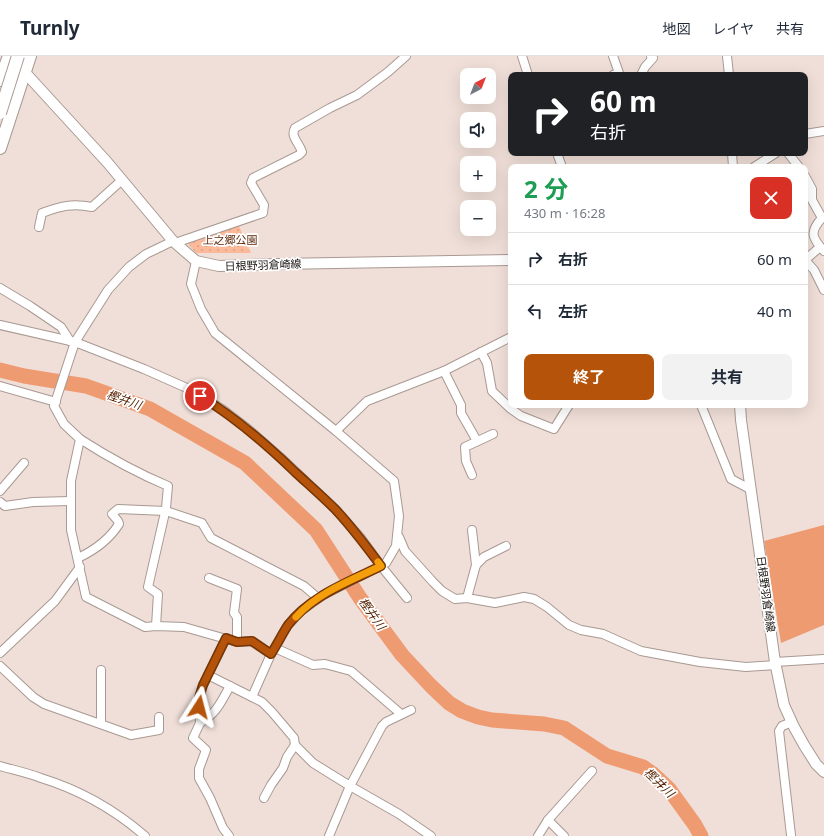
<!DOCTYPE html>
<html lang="ja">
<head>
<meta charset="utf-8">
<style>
  body { margin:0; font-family:"Noto Sans","Noto Sans JP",sans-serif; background:#f2f2f3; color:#1f2937; height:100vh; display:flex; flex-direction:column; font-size:15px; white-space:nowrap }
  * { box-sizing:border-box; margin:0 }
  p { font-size:13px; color:#747a83 }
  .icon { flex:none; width:22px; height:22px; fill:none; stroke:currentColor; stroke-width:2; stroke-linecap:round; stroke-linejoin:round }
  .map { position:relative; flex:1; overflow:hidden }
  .side { position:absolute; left:508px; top:108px; width:300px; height:244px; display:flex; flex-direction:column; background:#fff; border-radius:8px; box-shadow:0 4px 16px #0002 }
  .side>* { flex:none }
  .banner { position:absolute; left:508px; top:16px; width:300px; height:84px; border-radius:8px; box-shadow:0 4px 16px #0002; background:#202124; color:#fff; overflow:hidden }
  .needle { width:26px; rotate:42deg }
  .controls { position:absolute; left:460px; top:12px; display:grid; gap:8px }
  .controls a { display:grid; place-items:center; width:36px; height:36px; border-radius:8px; background:#fff; box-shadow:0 4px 16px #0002; font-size:20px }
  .pin { position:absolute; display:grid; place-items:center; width:34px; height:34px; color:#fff; margin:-17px; border:2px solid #fff; border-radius:50%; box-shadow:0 1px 4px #0007 }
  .me { position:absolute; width:44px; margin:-22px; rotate:9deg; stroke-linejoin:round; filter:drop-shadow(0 0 3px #0008) }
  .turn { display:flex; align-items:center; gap:14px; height:84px; padding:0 16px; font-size:18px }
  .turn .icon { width:52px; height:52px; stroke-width:2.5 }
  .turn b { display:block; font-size:28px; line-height:34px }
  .round { display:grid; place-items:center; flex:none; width:42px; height:42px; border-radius:8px; background:#f2f2f3 }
  .summary { display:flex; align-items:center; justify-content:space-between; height:68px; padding:0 16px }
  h1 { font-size:24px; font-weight:700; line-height:30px; color:#1e9e55 }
  .primary-button { display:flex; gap:8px; margin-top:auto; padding:8px 16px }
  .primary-button a { flex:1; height:46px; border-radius:8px; background:#b45309; color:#fff; font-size:16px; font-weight:700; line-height:46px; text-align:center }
  .primary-button a+a { background:#f2f2f3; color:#1f2937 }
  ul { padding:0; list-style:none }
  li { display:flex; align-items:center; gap:12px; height:52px; padding:0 16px; border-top:1px solid #e0e1e3 }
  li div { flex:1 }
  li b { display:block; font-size:15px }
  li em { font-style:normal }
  header { display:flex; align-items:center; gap:24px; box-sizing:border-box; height:56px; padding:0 20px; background:#fff; border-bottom:1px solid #e0e1e3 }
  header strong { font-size:19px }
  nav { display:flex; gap:22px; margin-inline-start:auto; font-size:14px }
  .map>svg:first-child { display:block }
  .green { fill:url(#green-dots) }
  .water { fill:#ee9b72 }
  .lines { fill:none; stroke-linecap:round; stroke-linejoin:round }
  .river { stroke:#ee9b72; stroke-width:15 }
  .minor-casing { stroke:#a89992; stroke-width:10 }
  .major-casing { stroke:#a89992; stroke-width:12 }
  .highway-casing { stroke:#a89992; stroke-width:14 }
  .minor { stroke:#fff; stroke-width:8 }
  .major { stroke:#fff; stroke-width:10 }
  .highway { stroke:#fff; stroke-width:12 }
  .highway-bridge-casing { stroke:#a89992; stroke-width:14; stroke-linecap:butt }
  .highway-bridge { stroke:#fff; stroke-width:12 }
  .route-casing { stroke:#753606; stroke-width:10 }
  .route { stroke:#b45309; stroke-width:7 }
  .slow { stroke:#f59e0b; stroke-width:7 }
  .labels { text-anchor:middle; stroke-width:3.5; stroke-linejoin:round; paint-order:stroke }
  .park-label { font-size:11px; fill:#5d290a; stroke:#fff }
  .street-label { font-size:11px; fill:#181310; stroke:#fff }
  .water-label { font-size:12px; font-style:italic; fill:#582505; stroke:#fff }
</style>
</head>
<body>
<header>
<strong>Turnly</strong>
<nav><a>地図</a><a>レイヤ</a><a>共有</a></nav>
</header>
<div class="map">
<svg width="824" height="780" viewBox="0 0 824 780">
  <defs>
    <pattern id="green-dots" width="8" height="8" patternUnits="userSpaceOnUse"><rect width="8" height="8" fill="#fcba9a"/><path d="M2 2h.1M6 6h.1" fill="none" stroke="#d79f84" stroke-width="1.8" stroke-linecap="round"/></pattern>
  </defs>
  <rect width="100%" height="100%" fill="#f0dfd8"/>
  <path class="green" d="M238,168l13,29h-55l-11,-13z"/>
  <path class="water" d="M824,469v100l-43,18 -17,-102z"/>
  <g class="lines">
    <path class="river" d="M0,314l24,6 62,10 64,23 95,54 71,67 44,68 42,57 29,31 18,17 13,8 16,6 14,3 52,4 20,4 43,28 36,11 10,7 16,15 26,36 6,11"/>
    <g class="minor-casing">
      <g id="minor">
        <path d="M522,0l6,19"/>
        <path d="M727,0l2,19"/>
        <path d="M613,19l6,-2 -6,-17"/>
        <path d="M641,19l4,-8 8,-9 -2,-2"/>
        <path d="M805,78l19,-3"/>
        <path d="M557,97l5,14"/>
        <path d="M732,97l1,14"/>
        <path d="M788,97l11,14"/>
        <path d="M754,111l22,-14"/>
        <path d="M805,120l7,13v11l10,18c-13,14 -10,20 2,33"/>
        <path d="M39,171l3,-14c19,-7 30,-10 50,-6l30,-27"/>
        <path d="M173,185l-27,13 -17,13 -21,23 -33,52 -21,64 10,18 16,15 -9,42v49l15,67 59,30 11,-1 28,1 53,15 14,-1 20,13"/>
        <path d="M175,187l88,-30 1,-8 -13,-22 2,-5 46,-23 3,-3c-3,-10 -12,-15 -7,-24l35,-20 27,-13 31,-23 18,-16"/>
        <path d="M805,204l9,10 10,20"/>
        <path d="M805,204l15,-13"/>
        <path d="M196,205l-5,23 10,25 14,24 121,98 58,50 5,35 -3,30 -10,17 -63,32 -22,16 -13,14 -17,29 -19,43 10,5 10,10 22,26 1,7 18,18 37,23 49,28 32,22"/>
        <path d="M0,232l30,18 31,21 9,14"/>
        <path d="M0,269l75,17 69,27 45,20 33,20 26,20 32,28 55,52 25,28 21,29 26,32"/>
        <path d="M481,296l6,11 5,28 19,18 10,7 33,13 15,-24"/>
        <path d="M444,315l17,34v8l16,28"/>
        <path d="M0,330l56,16"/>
        <path d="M701,349l30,74 19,10"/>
        <path d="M336,375l31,-30 77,-30 67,-34"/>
        <path d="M80,383c28,18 57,34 88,47l-2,22 -18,79 10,7 -2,32"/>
        <path d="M472,419l-6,-14 -1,-14 28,-13"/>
        <path d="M0,435l24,-28"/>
        <path d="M0,446l5,4 28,-4 37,-1"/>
        <path d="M472,474l4,35"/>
        <path d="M399,481l6,14 28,31 9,9 13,8 12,-1 28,5 29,-6 10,2 13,8 22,18 12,5 22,4 38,17 59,11 46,5 29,-2"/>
        <path d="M78,502c17,-8 31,-18 41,-34l-1,-3 -6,-7 6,-5 48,2 36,12 9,15 93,48 14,12"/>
        <path d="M209,522l28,11 -3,24 3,4v25"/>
        <path d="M467,542l9,-33 8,-8 22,-11"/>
        <path d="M226,582l-23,47 -4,13 1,25 -7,15 13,12 -7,19v9l11,20 13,30 6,8"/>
        <path d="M275,592l38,17 12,-1 26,7 50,43"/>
        <path d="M0,597l55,-52 25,-34"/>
        <path d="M775,606l49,-3"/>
        <path d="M0,610l33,31 11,7 87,31 28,-5v-13"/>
        <path d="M208,619l44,22"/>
        <path d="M200,667c17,-10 21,-21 30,-37"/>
        <path d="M101,668v-54"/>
        <path d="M0,710c14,4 28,7 41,12 39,12 74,32 104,58"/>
        <path d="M264,742l7,-13 12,-17 4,-11 8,-12"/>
        <path d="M548,764l16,16"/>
        <path d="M791,779l-12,-104 3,-5 10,-4"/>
        <path d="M329,780l21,-50 32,-60 4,-4 25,-12"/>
        <path d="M538,780l10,-16 44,-49"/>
      </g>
    </g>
    <g class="major-casing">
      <g id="major">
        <path d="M20,11l87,95 66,79 23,20 23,5 59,-2 233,-4"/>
        <path d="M740,349l1,15 34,242 9,43 10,22 10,18 12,19 8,8"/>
      </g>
    </g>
    <g class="highway-casing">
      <g id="highway">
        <path d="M0,24l9,-24"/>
        <path d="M0,92l30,-92"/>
      </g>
    </g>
    <use href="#minor" class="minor"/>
    <use href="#major" class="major"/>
    <use href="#highway" class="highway"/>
    <g class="highway-bridge-casing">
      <path id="highway-bridge" d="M0,57l18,-57"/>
    </g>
    <use href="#highway-bridge" class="highway-bridge"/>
  </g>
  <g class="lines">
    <g class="route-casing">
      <path id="route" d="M199,651v-9l4,-13 23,-47 11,4 15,-1 19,13c6,-9 11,-20 17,-29 22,-29 61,-43 93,-59 -15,-20 -29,-39 -46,-57 -13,-13 -27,-25 -40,-37 -30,-29 -60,-55 -95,-76"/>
    </g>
    <use href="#route" class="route"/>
    <path class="slow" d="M296,561c22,-25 56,-37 85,-51l-3,-4"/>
  </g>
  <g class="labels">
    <g class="park-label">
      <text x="230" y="188">上之郷公園</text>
    </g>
    <g class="street-label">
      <text transform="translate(263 209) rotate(-2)" y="4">日根野羽倉崎線</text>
      <text transform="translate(766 538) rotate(82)" y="4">日根野羽倉崎線</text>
    </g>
    <g class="water-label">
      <text transform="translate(124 344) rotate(19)" y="4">樫井川</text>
      <text transform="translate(372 558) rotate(54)" y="4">樫井川</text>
      <text transform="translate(659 727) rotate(44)" y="4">樫井川</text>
    </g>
  </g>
</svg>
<div class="controls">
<a><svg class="needle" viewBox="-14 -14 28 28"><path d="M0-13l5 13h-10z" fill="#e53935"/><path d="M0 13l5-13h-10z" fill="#747a83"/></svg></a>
<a><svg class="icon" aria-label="sound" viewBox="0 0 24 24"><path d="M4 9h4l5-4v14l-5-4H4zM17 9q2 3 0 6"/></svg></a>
<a>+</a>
<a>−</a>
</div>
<div class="pin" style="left:200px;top:340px;background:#d93025"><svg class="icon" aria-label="arrive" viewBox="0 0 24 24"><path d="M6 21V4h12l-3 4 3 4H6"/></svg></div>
<svg class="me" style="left:199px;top:651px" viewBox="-20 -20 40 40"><path d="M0-17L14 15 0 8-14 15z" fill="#b45309" stroke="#fff" stroke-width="4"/></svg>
<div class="banner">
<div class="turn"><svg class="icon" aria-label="right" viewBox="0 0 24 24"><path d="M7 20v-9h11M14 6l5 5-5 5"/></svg><div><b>60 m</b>右折</div></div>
</div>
<section class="side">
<div class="summary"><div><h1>2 分</h1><p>430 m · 16:28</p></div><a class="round" style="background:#d93025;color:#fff"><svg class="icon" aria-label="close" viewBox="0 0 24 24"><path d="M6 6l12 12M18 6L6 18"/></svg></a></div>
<ul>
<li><svg class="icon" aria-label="right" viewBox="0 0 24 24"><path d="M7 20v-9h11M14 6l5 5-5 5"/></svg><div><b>右折</b></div><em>60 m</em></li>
<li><svg class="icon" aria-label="left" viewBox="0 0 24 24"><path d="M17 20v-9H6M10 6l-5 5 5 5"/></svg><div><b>左折</b></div><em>40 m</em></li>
</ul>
<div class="primary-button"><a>終了</a><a>共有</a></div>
</section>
</div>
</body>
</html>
